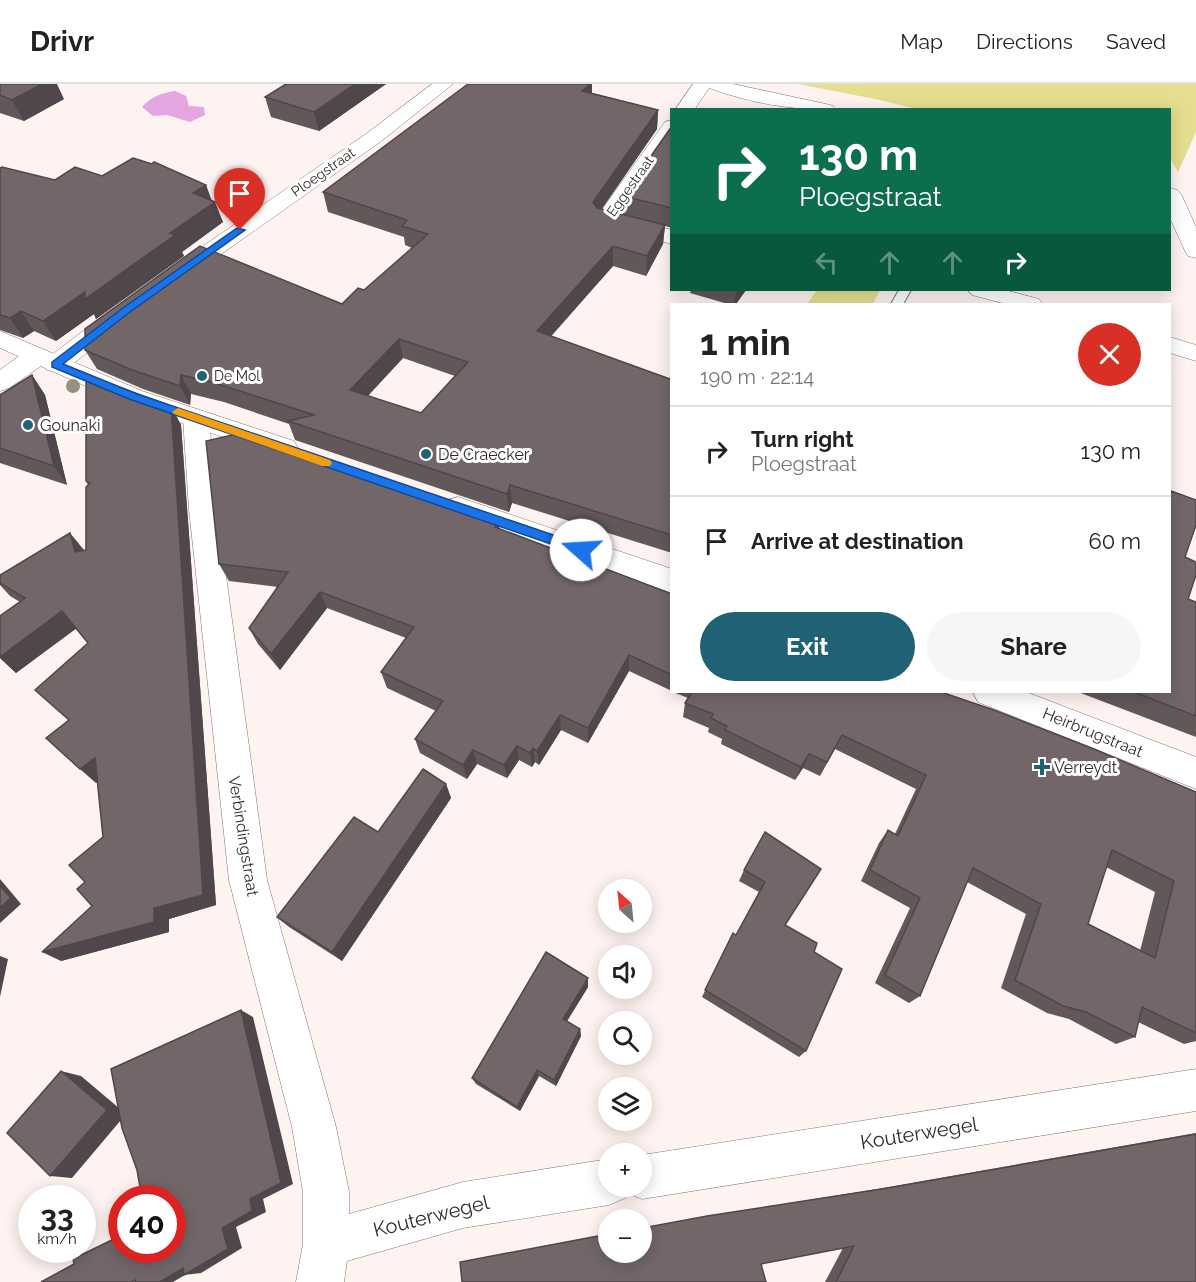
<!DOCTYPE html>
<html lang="en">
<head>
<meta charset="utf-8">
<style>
  body { margin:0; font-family:Raleway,sans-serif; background:#f6f6f6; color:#222; height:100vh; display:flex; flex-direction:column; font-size:22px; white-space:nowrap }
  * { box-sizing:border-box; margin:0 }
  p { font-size:20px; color:#767676 }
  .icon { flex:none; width:33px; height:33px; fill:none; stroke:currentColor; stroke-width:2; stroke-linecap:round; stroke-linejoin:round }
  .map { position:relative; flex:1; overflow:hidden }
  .details { position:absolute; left:670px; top:219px; width:501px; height:390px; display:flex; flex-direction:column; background:#fff; border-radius:0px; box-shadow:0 3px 15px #0003 }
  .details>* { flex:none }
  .banner { position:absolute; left:670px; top:24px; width:501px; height:183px; border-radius:0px; box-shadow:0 3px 15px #0003; background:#0b6e4f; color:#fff; overflow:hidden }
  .needle { width:39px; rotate:333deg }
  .fabs { position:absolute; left:598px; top:795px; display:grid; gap:12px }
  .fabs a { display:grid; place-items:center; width:54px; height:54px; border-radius:50%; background:#fff; box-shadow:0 3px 15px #0003; font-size:30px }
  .speed { position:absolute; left:18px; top:1101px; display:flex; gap:12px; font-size:30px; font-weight:700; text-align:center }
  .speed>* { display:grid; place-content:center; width:78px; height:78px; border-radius:50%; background:#fff; box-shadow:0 3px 15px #0003; line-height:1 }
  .speed small { font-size:15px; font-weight:400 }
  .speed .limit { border:9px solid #d22; background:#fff; color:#111 }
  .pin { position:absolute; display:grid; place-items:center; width:51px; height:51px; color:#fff; margin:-62px -26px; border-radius:50% 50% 50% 0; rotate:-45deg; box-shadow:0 0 6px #0007 }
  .pin .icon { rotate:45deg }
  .me { position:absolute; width:66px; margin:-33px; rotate:289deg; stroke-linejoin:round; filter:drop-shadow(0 0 4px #0008) }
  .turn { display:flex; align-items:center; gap:21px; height:126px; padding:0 30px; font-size:27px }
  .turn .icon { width:78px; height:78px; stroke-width:2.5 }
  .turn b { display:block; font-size:42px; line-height:51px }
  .lanes { display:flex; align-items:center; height:57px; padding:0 30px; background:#0003; justify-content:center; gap:30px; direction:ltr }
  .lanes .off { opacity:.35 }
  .round { display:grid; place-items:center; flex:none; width:63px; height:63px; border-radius:32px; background:#f6f6f6 }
  .headline { display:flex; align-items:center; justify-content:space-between; height:102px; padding:0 30px }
  h1 { font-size:36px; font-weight:700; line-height:45px }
  .cta { display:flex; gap:12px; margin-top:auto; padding:12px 30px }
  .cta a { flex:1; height:69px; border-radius:36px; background:#216176; color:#fff; font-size:24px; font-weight:700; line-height:69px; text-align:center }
  .cta a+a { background:#f6f6f6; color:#222 }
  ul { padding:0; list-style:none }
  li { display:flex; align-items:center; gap:18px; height:90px; padding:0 30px; border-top:2px solid #e0e0e0 }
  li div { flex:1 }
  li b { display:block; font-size:22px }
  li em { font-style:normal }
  header { display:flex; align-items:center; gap:36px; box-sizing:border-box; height:84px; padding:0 30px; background:#fff; border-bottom:2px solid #e0e0e0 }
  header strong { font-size:28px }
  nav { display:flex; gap:33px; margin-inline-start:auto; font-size:21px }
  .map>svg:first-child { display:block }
  .green { fill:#e5de8f }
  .water { fill:#e3a6e3 }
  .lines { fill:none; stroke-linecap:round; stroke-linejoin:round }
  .service-casing { stroke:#807471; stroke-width:2 }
  .minor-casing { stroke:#807471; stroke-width:1 }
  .tertiary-casing { stroke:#807471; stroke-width:1 }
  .service { fill:#fff; fill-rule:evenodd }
  .minor { fill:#fff; fill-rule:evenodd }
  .tertiary { fill:#fff; fill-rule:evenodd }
  .tree { fill:#97917b }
  .wall { fill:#62585a; fill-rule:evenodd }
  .shaded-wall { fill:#50474a }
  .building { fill:#726669; stroke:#50474a; stroke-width:1.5; fill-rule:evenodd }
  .route { fill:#1a73e8; stroke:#114b97; stroke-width:1.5 }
  .slow { fill:#f59e0b }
  .poi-dot { fill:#216176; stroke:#fff; stroke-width:2 }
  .labels { text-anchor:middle; stroke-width:6; stroke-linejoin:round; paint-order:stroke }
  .far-street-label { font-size:14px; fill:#302b2a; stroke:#fff }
  .far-poi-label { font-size:14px; fill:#302b2a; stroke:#fff; text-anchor:start }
  .poi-label { font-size:16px; fill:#302b2a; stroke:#fff; text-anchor:start }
  .street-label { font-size:16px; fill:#302b2a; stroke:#fff }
  .near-street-label { font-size:20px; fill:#302b2a; stroke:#fff }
</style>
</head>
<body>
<header>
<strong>Drivr</strong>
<nav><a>Map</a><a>Directions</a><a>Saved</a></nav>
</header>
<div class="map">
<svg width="1196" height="1198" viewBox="0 0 1196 1198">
  <rect width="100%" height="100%" fill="#fef3f0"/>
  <g class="green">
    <path d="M798,0h398v48l-18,40 -8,-14v-48l-253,-1 -42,-10z"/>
    <path d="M817,206h63l-7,14h-66z"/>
  </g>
  <path class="water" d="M175,7l11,5 3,10 15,1 1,8 -15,7 -23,-7 -14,1 -11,-9c9,-10 19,-14 33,-16z"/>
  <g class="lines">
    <g class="service-casing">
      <path id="service" d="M899,206h12l-8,14h-12z"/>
    </g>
    <g class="minor-casing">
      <g id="minor">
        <path d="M432,0h21l-73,58 -197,139 -8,2 -8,-2 -4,-5 4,-5 199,-137z"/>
        <path d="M693,0h40l93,20 7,2 2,4c-44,0 -85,-7 -126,-22l-15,22h-19z"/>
        <path d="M672,36v20l-53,77 53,13v14l-74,-19 -3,-5 3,-5 67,-93z"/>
        <path d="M1170,104l7,2 4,4 15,33v31l-8,-2 -3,-5 -15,-33z"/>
        <path d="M968,206h37l34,9 4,5h-37l-34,-9z"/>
        <path d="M121,223l9,2 3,5 -3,5 -65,51 -9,2 -9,-2 -3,-6 -35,24 -9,3v-21c14,-10 28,-24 46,-19l3,6 63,-48z"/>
        <path d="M1170,253l26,8v16l-26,-8z"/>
        <path d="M196,325l9,3 4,6 8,91 50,371 69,247 13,65v22l114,-32 146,-23v27h33v-31l554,-86v42l-554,88 -15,-6 -2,5 -16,7 -146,23 -116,33 -3,21h-48l7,-38v-52l-11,-65 -63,-247 -40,-371 -6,-91 4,-6z"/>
      </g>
    </g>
    <g class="tertiary-casing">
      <g id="tertiary">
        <path d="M0,247l142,60 152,50 4,7 -4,7 -10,3 -160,-55 -124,-55z"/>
        <path d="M458,413l214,72v24l-224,-77 -4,-8 4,-8z"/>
        <path d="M973,608h53l170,65v32l-218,-87z"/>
      </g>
    </g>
    <use href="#service" class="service"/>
    <use href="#minor" class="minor"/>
    <use href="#tertiary" class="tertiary"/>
  </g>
  <circle class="tree" cx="73" cy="302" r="7"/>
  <g class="wall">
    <path d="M0,0l64,15 -40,22 -24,-8z"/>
    <path d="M286,0h100l-67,47 -48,-14 -6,-20z"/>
    <path d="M468,0h124v9l66,17 -1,19 -55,80 21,5v-18l49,-70v102l-7,-2 -2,18 -17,32 -33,-10 -62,70 119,43 2,-4v178l-160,-50 -3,9 -214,-72 -6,-16 -65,-22 -33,-8 -1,11 -47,-16 -46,-20 -12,-19 257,-46 22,-14 48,-42 -7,-3 -1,-8 -76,-25 -5,-20zM403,274l52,18 -34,37 -53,-17z"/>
    <path d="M0,84l55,12 47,-4 104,9 5,15 12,22 -41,30 2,4 -88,63 -2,-5 -38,27 -22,-10 -11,7 -23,-8z"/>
    <path d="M691,206h55l-10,14h-8l-38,-11z"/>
    <path d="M32,291l13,20 22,90 -67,-22v-68z"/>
    <path d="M171,322l10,19 35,480 -47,14v13l-108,29 31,-55 -7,-24 18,-45 -6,-55 -1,1 -27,-62 19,-78 -12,-15 -60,45 -16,-15v-42l20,-14 -10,-6 -10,-11v-10l86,-25 2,-65 -2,-4z"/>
    <path d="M1171,407l14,66 3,42 8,3v135l-118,-45h92v-200z"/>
    <path d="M500,445l172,65v97l-43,-20 -41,72 -27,-13 -22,35 -4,-3 -3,5 -13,-7 -12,18 -30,-14 -10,15 -47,-26 -5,-14 21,-28 -49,-23 -6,-16 25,-34 -79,-30 -47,62 -22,-26 -9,-16 29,-41 -49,-6 -10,-17z"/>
    <path d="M673,608h268l255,100v249l-12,3 -46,-22 -3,15 -19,7 -47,-25 -22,-6 -46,-25 25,-74 -59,-32 -47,114 -11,7 -34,-20 35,-75 -49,-27 18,-38 9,-13 7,4 21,-45 -81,-40 -15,27 -17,-8 -8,12 -74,-36 1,-5 -14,-7 1,-4 -26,-11 2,-14 3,-5zM1106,783l49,25 -15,59 -52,-27z"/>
    <path d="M446,700l5,14 -109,163 -53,-34 -12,-10 101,-85z"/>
    <path d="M765,748l20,93 29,27 -8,99 -7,6 -97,-60 31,-64 3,2 23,-43 -20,-11 5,-11z"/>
    <path d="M588,894v9l-21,34 13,8 1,7 -25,50 -17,-10 -19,35 -44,-27 -4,-6z"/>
    <path d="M1196,1049v149h-371l18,-34 -82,16 -301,-2 149,-28v18h33v-24l61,-11 174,-28z"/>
  </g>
  <g class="shaded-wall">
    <path d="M42,0h15l7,15 -40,22 -12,-21z"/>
    <path d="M355,0h31l-67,47 -5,-19z"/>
    <path d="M590,0h2v17l-10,-10z"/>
    <path d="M658,26l-1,19 -64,92v-19z"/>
    <path d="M206,101l7,19 2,-2 8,20 -41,30 2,4 -88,63 -2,-5 -38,27 -13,-20 150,-128z"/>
    <path d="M665,141l-2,19 -17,32 1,-20z"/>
    <path d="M613,162v20l-74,84 -2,-19z"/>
    <path d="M737,206h9l-10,14h-2z"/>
    <path d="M21,227l13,20 -11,7 -13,-20z"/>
    <path d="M399,255l4,19 -48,51 -5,-19z"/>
    <path d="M32,291l13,20 22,90 -13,-19z"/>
    <path d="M181,291l10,19 -1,11 -10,-19z"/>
    <path d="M171,322l10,19 35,480 -47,14v13l-108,29 -19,-9 112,-30z"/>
    <path d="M510,401l2,18 -3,9 -2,-18z"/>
    <path d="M498,435l3,17 -6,-9z"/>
    <path d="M70,449l14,17 -9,2z"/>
    <path d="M320,508l7,16 -47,62 -9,-16z"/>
    <path d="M62,527l15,17 -61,45 -16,-15z"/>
    <path d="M629,571v16l-41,72v-15z"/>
    <path d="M560,631l1,15 -22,35 -2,-14z"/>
    <path d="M517,662l2,14 -12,18 -3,-13z"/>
    <path d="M533,664l2,14 -3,5 -2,-14z"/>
    <path d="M473,666l4,14 -10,15 -4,-14z"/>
    <path d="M809,670l-6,14 -8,12 6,-13z"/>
    <path d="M95,674l15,14 -14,11 -16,-14z"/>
    <path d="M446,700l5,14 -109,163 -10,-9z"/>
    <path d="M0,795l21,25 -21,19z"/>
    <path d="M0,872l8,3 -8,38z"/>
    <path d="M588,894v9l-24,39 -1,-7z"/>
    <path d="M241,926l12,7 40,167 -30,15 3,13 -30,15 6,21 -41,25 -17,2 6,-3 -17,10h-13l62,-54 28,-29z"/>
    <path d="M580,945l1,7 -25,50 -2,-6z"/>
    <path d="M537,986l2,6 -19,35 -3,-4z"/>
    <path d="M61,987l20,5 45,38 -54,64 -22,-2z"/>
  </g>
  <g class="building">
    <path d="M0,0h42l-30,16 -12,-5z"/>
    <path d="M286,0h69l-41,28 -49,-15z"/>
    <path d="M468,0h122l-8,7 76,19 -65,92 4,6 68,17 -18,31 -34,-10 -76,85 133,48 2,-4v160l-162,-50 -3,9 -219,-73 26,-6 -99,-32 -34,-8 -1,11 -48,-16 -47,-20v-21l115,-83 142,58 16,-16 6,2 64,-56 -26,-8 5,-6 -84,-28zM399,255l69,23 -47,51 -71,-23z"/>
    <path d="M672,42v82l-49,-12z"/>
    <path d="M133,74l19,6 2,-2 52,23 -13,8 22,9 -45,31 5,2 -90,64v-7l-42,29 -22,-10 -11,7 -10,-3v-147l2,-1 53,13 20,-13 27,9z"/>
    <path d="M32,291l22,91 -54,-18v-53z"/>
    <path d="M86,291l85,31 32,489 -49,13v14l-112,30 50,-46 -15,-17 8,-7 -16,-17 34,-28 -8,-79 -15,11 -34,-31 23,-18 -34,-30 53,-47 -26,-32 -62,46v-41l25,-18 -25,-15v-8l70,-42 5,19 11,-2v-63l4,-4 -4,-2z"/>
    <path d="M245,348l253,87 -3,8 177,67v81l-43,-20 -41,73 -28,-13 -23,36 -4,-3 -3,5 -13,-7 -13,19 -31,-15 -10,15 -48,-26 28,-38 -62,-29 33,-45 -94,-35 -49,62 -22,-26 39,-56 -69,-8 -13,-123z"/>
    <path d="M1171,407l25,9v25l-11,32 11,5v13l-8,24 8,3v114l-62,-24h36v-198z"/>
    <path d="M692,608h249l53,18 100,39 102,43v241l-54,-26 -7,30 -49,-25 -23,-6 -48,-26 26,-76 -68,-36 -53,128 -35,-21 35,-77 -50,-28 18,-40 10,6 28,-61 -84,-40 -15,27 -18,-8 -8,13 -76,-37 2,-4 -16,-8 2,-4 -28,-11zM1112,766l62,31 -19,77 -67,-34z"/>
    <path d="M423,685l23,15 -114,168 -55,-35 77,-100 24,15z"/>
    <path d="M765,748l56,37 -36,56 32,18 -3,9 28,17 -36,82 -101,-61 28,-57 3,2 29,-53 -21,-12z"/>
    <path d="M0,802l11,12 -11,10z"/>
    <path d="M546,868l42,26 -25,41 17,10 -26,51 -17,-10 -20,37 -45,-29z"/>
    <path d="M241,926l40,173 -31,16 2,12 -30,17 6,21 -44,26 -1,-7 -23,14h-25v-2l-3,2h-91l33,-18 -1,-5 49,-24v15h50v-52h-30l-5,-28 -15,-42 -11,-59z"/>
    <path d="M61,987l46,39 -57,66 -43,-43z"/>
    <path d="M1196,1050v148h-360l18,-36 -93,18 5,18h-304l-2,-20 149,-28v18h33v-24l65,-12 181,-28z"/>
  </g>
  <path class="route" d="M237,144l8,2 -115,82 -67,52 74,30 449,152 2,4 -2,3h-9l-448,-154 -77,-32v-5l71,-54z"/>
  <path class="slow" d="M178,324l152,52 2,3 -2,3h-8l-148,-52 -2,-2z"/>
  <g class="poi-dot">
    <circle cx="202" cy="292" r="6"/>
    <circle cx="28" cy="341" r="6"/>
    <circle cx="426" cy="370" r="6"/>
    <path d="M1039 674h6v6h6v6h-6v6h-6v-6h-6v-6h6z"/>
  </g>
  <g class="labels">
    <g class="far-street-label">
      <text transform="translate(323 88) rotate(-35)" y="5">Ploegstraat</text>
      <text transform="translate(630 102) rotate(-55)" y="5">Eggestraat</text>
    </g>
    <g class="far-poi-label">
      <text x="214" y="297">De Mol</text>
    </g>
    <g class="poi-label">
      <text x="40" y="347">Gounaki</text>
      <text x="438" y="376">De Craecker</text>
      <text x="1054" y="689">Verreydt</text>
    </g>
    <g class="street-label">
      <text transform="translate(1093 648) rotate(22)" y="6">Heirbrugstraat</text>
      <text transform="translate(244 752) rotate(81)" y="6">Verbindingstraat</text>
    </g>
    <g class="near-street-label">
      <text transform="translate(919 1049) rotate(-9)" y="7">Kouterwegel</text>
      <text transform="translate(431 1132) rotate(-14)" y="7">Kouterwegel</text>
    </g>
  </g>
</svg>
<div class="fabs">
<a><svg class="needle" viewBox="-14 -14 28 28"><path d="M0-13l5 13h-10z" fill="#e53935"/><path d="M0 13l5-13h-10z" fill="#767676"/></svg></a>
<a><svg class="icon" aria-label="sound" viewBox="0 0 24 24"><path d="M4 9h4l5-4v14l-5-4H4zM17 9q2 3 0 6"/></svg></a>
<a><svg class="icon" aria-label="search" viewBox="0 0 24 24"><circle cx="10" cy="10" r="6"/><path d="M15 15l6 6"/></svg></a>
<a><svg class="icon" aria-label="layers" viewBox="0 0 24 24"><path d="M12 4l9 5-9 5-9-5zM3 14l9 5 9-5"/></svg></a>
<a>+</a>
<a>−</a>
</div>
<div class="speed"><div>33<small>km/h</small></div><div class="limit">40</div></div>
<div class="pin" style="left:240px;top:146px;background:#d93025"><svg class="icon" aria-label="arrive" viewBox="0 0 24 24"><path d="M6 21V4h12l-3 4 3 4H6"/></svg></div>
<svg class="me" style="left:581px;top:466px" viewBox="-20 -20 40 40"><circle r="19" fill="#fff"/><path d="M0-13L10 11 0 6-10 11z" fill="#1a73e8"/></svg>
<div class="banner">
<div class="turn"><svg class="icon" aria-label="right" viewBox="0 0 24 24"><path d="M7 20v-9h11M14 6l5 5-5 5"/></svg><div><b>130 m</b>Ploegstraat</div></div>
<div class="lanes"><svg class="icon off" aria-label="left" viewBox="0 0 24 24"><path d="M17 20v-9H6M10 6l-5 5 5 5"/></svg><svg class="icon off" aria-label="ahead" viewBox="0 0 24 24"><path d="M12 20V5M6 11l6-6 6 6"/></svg><svg class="icon off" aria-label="ahead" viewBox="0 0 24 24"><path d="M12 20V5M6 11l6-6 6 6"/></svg><svg class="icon" aria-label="right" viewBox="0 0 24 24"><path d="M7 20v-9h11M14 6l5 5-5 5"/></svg></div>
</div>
<section class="details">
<div class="headline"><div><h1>1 min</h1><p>190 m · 22:14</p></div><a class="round" style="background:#d93025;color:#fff"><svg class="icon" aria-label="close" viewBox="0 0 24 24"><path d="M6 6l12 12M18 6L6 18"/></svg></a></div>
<ul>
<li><svg class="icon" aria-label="right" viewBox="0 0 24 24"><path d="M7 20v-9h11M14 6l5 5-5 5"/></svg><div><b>Turn right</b><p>Ploegstraat</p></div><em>130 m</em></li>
<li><svg class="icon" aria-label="arrive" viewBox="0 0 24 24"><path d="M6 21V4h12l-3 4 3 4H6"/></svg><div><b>Arrive at destination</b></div><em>60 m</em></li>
</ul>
<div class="cta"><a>Exit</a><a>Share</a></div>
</section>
</div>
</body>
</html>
